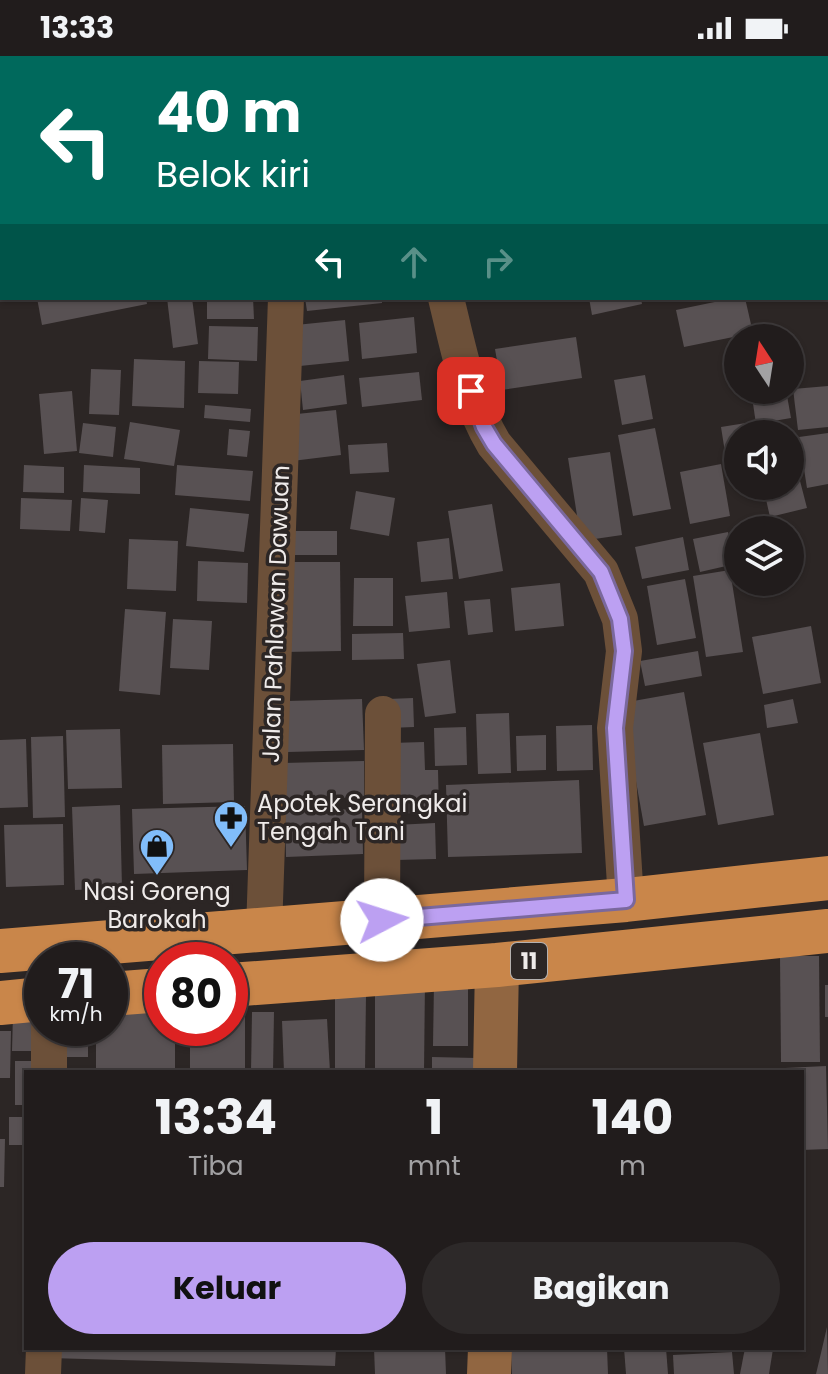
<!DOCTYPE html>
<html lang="id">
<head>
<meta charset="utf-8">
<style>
  body { margin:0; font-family:Poppins,sans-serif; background:#2d2929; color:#f1f3f6; height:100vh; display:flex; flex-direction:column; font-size:30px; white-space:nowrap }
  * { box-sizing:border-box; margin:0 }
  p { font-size:26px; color:#a2a1a3 }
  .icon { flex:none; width:44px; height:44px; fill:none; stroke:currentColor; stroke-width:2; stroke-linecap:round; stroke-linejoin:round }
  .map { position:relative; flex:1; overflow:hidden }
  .details { position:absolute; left:24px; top:1014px; width:780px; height:280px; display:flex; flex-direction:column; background:#211c1c; border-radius:0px; box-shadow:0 2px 6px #0004,0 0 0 2px #3e3a3b }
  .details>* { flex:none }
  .guide { position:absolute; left:0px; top:0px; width:828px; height:244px; box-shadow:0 2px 6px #0004,0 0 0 2px #3e3a3b; background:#00695c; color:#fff; overflow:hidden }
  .needle { width:52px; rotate:348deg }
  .buttons { position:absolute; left:724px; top:268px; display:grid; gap:16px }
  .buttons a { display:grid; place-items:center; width:80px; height:80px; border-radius:50%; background:#211c1c; box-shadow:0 2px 6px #0004,0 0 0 2px #3e3a3b; font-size:40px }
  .speed { position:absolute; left:24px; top:886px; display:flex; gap:16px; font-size:40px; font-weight:700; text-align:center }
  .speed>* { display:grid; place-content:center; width:104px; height:104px; border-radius:50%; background:#211c1c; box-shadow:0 2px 6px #0004,0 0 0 2px #3e3a3b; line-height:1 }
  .speed small { font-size:20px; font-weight:400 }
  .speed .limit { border:12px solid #d22; background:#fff; color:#111 }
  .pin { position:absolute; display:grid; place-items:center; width:68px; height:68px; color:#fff; margin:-34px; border-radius:16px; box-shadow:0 4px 12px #0006 }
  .me { position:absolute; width:88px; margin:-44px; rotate:85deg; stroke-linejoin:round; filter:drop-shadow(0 0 6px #0008) }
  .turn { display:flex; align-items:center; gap:28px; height:168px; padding:0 24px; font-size:36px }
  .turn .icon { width:104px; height:104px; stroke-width:2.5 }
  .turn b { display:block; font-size:56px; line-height:68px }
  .lanes { display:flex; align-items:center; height:76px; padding:0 24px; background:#0003; justify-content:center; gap:40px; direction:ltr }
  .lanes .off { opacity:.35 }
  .eta { display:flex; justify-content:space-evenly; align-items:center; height:136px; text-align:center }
  .eta b { font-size:48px; font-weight:700; line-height:56px }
  .action { display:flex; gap:16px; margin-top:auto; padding:16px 24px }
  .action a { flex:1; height:92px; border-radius:48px; background:#bca0f2; color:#111; font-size:32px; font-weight:700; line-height:92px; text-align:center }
  .action a+a { background:#2d2929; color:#f1f3f6 }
  .status { display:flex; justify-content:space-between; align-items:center; height:56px; padding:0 40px; background:#211c1c; direction:ltr }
  .status svg { height:22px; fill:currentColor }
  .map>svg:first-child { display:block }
  .building { fill:#585153 }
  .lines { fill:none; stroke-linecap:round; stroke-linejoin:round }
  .street { stroke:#6c5039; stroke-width:36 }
  .secondary { stroke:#916641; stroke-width:44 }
  .highway { stroke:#c9864a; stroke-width:44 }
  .route-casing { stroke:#7a689d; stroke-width:20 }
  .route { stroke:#bca0f2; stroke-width:14 }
  .labels { text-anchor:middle; stroke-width:7; stroke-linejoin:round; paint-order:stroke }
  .shield { fill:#2c2625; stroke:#b4b0af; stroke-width:2 }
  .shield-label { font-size:22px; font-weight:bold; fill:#efebea }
  .street-label { font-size:24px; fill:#efebea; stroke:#2c2625 }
  .poi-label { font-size:24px; fill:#efebea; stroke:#2c2625; text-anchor:start }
</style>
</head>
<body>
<div class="status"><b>13:33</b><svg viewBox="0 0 49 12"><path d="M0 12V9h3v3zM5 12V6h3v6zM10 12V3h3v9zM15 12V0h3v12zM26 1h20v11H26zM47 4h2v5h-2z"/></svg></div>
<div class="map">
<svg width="828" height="1318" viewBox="0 0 828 1318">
  <rect width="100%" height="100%" fill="#2c2625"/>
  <g class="building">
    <path d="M37,242h109l1,6 -105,21z"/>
    <path d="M167,242h25l6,46 -25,4z"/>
    <path d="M207,242h46l1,21h-47z"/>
    <path d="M305,242h77v5l-75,8z"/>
    <path d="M589,242h52l1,6 -50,11z"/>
    <path d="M734,242h11l8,35 -69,14 -8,-37z"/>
    <path d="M414,261l3,36 -55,6 -3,-36z"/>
    <path d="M345,264l4,41 -59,6 -4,-41z"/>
    <path d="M209,270l49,1 -1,34 -49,-2z"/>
    <path d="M576,281l6,41 -80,12 -7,-41z"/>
    <path d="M134,303l51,2 -1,47 -52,-2z"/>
    <path d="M199,305l40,1 -1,32 -40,-1z"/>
    <path d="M91,313l30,1 -2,45 -30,-1z"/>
    <path d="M419,316l3,28 -60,7 -3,-29z"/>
    <path d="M344,319l3,29 -44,6 -3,-29z"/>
    <path d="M645,319l8,44 -31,6 -8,-45z"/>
    <path d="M828,330v41l-30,3 -5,-41z"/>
    <path d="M751,334h35l5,28 -35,6z"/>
    <path d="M72,335l5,60 -33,3 -5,-60z"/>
    <path d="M205,349l46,4 -1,13 -46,-4z"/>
    <path d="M336,354l5,45 -49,6 -5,-46z"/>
    <path d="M130,366l50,8 -6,36 -50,-7z"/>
    <path d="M83,367l33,4 -3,30 -34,-4z"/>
    <path d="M746,367l2,11h-10v29l-11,2 -6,-38z"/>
    <path d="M655,372l16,81 -38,7 -15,-81z"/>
    <path d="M229,373l21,2 -3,26 -20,-2z"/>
    <path d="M828,377v51l-21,4 -8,-51z"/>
    <path d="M790,386l17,66 -37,9 -7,-31h27z"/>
    <path d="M387,387l2,29 -39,2 -2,-29z"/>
    <path d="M610,396l12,83 -41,6 -13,-83z"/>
    <path d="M721,408l9,52 -40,8 -10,-52z"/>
    <path d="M24,409l40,2v26l-41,-1z"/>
    <path d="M84,409l56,3v26l-57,-2z"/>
    <path d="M177,409l76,6 -3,30 -75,-6z"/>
    <path d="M356,435l39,7 -6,38 -39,-7z"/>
    <path d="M21,442l51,2 -2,31 -50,-2z"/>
    <path d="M81,442l27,2 -3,33 -26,-2z"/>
    <path d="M492,448l11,67 -44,8 -11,-68z"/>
    <path d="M190,452l59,6 -5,38 -58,-6z"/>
    <path d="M781,470v4h-22v-2z"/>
    <rect x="280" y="475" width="57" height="24"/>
    <path d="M728,476l7,32 -35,8 -7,-33z"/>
    <path d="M683,481l6,33 -47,9 -7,-32z"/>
    <path d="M449,482l4,41 -32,3 -4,-40z"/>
    <path d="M129,483l49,2 -2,50 -49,-2z"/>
    <path d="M198,505l50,2 -1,40 -50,-2z"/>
    <path d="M283,506h57l1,89 -57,1z"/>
    <path d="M730,514l13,82 -37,5 -13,-81z"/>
    <path d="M354,522h39v48h-40z"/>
    <path d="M685,523l11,59 -39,7 -10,-59z"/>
    <path d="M560,527l4,43 -49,5 -4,-43z"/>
    <path d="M447,536l3,36 -41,4 -4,-36z"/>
    <path d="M490,543l3,33 -25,3 -4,-34z"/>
    <path d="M125,553l41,3 -6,83 -41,-4z"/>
    <path d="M173,563l39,2 -3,49 -39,-2z"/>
    <path d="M811,570l10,57 -58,11 -11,-57z"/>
    <path d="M403,577l1,26 -52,1v-26z"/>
    <path d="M698,595l4,25 -57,10 -5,-25z"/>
    <path d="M450,604l6,53 -31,4 -8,-53z"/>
    <path d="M684,636l22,123 -62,11 -22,-123z"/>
    <path d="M413,642l1,29 -25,1 -1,-29z"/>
    <path d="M362,643l2,51 -76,2 -1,-51z"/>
    <path d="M793,643l5,24 -31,5 -3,-23z"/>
    <path d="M509,657l2,60 -33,1 -2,-60z"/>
    <path d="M592,669l1,45 -36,1 -1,-45z"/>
    <path d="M466,671l1,38 -32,1 -1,-38z"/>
    <path d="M120,673l2,59 -54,1 -2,-59z"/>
    <path d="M760,677l14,82 -56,10 -15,-82z"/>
    <path d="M546,679v35l-29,1 -1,-35z"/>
    <path d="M63,680l2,81 -32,1 -2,-81z"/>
    <path d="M26,683l2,68 -28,1v-68z"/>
    <path d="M424,686l1,28h13l1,42 -46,2 -2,-71z"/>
    <path d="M233,688l1,58 -71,2 -1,-59z"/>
    <path d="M364,705v36l-80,3 -1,-37z"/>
    <path d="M579,724l3,73 -134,4 -2,-72z"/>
    <path d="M120,749l2,83 -47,2 -3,-83z"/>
    <path d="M245,750l2,64 -113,4 -2,-65z"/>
    <path d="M362,753l1,45 -77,3 -1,-46z"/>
    <path d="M435,767l1,36 -40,1 -1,-35z"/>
    <path d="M63,768l1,61 -58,2 -2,-62z"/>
    <path d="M780,900h39l1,106h-39z"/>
    <path d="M375,924h50l-1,92h-49z"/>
    <path d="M468,926v64h-35l1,-63z"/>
    <rect x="825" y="929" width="3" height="32"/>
    <path d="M335,939h31l-1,77h-30z"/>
    <path d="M230,944h15v72h-55v-44h40z"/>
    <path d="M110,949h52v23h13v44h-79v-44h14z"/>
    <path d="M252,956h22l-1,60h-22z"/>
    <path d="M42,957l1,38h-31l1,-37z"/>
    <path d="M327,963l3,53h-46l-2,-51z"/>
    <path d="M54,972h34v29h-33z"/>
    <path d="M0,975h11l-1,47h-10z"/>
    <path d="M432,1001l44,1v14h-44z"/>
    <path d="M15,1005h27v11h-16v33h-11z"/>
    <path d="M826,1010l2,83 -26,1v-78h-17v-4z"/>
    <rect x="9" y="1061" width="17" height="28"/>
    <path d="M0,1083h5l-1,48h-4z"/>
    <path d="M827,1271l1,47h-12l5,-21z"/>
    <path d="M49,1292h287l-1,18 -286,-8z"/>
    <path d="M374,1292h71l1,26h-71z"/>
    <path d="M511,1292h96l1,26h-96z"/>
    <path d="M624,1292h42l2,26h-42z"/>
    <path d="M745,1292l28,1 -4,25h-29z"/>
    <path d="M732,1296l2,22h-60l-1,-19z"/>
  </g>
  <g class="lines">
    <g class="street">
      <path d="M416,0v2"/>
      <path d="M290,2v-2"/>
      <path d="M826,149l2,-1"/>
      <path d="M446,242c12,49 22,103 48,146l107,128 19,47 4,32 -9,77 11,172"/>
      <path d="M382,864l1,-206"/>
      <path d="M264,874l22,-632"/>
      <path d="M49,1016v-44"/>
      <path d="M43,1318l1,-26"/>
    </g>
    <g class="secondary">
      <path d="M495,1016l2,-107"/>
      <path d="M489,1318l1,-26"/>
    </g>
    <g class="highway">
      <path d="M0,895l626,-51 202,-22"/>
      <path d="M230,929l267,-20 331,-34"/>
      <path d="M110,938l52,-4"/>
      <path d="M0,947l42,-4"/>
    </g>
  </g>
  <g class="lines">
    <g class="route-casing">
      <path id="route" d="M382,864l244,-20 -11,-172 9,-77 -4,-32 -19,-47 -107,-128 -10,-17 -13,-36"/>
    </g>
    <use href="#route" class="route"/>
  </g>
  <defs>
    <g id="pharmacy-pin" transform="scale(1.8)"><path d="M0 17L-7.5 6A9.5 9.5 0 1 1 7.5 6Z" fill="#81bdfa" stroke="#2c2625"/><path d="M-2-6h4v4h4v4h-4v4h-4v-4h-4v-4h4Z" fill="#111"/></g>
    <g id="shop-pin" transform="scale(1.8)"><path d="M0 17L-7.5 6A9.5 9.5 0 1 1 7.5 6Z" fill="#81bdfa" stroke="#2c2625"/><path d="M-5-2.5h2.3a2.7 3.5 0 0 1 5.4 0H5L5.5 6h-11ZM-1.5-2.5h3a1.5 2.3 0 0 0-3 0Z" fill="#111"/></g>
  </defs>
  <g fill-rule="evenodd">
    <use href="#pharmacy-pin" x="231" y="762"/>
    <use href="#shop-pin" x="157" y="790"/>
  </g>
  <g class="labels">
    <rect class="shield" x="511" y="887" width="36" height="36" rx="6"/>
    <g class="shield-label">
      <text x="529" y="913">11</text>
    </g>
    <g class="street-label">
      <text transform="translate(276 558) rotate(-88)" y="8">Jalan Pahlawan Dawuan</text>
    </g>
    <g class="poi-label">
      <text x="257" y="756">Apotek Serangkai<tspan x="257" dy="28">Tengah Tani</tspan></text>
      <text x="157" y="844" text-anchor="middle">Nasi Goreng<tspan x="157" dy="28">Barokah</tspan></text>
    </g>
  </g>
</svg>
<div class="buttons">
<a><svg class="needle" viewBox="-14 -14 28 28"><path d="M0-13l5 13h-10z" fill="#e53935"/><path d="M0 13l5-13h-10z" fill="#a2a1a3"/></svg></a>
<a><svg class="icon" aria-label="sound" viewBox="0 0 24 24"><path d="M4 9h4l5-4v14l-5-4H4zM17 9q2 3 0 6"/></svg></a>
<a><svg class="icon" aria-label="layers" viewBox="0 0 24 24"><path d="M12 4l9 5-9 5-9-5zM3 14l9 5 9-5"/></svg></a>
</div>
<div class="speed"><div>71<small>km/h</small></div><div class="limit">80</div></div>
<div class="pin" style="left:471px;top:335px;background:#d93025"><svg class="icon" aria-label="arrive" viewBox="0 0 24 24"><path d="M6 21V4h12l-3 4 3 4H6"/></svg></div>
<svg class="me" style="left:382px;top:864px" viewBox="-20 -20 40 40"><circle r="19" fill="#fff"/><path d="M0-13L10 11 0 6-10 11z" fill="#bca0f2"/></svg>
<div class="guide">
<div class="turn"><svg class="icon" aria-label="left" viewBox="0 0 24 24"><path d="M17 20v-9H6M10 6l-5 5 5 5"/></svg><div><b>40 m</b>Belok kiri</div></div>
<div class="lanes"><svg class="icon" aria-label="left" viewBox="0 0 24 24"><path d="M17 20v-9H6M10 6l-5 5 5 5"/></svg><svg class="icon off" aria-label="ahead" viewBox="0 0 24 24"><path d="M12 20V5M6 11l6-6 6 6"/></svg><svg class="icon off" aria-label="right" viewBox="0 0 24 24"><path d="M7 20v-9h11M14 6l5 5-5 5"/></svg></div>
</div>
<section class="details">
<div class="eta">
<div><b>13:34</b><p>Tiba</p></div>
<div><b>1</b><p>mnt</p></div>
<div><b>140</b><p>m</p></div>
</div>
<div class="action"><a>Keluar</a><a>Bagikan</a></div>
</section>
</div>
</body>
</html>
